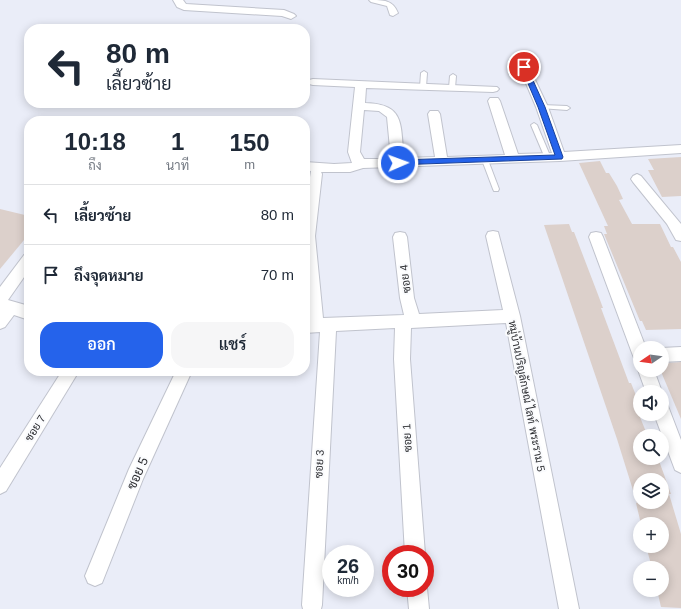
<!DOCTYPE html>
<html lang="th">
<head>
<meta charset="utf-8">
<style>
  body { margin:0; font-family:Helvetica,Sarabun,sans-serif; background:#f6f6f7; color:#1f2937; height:100vh; display:flex; flex-direction:column; font-size:15px; white-space:nowrap }
  * { box-sizing:border-box; margin:0 }
  p { font-size:13px; color:#747a83 }
  .icon { flex:none; width:22px; height:22px; fill:none; stroke:currentColor; stroke-width:2; stroke-linecap:round; stroke-linejoin:round }
  .map { position:relative; flex:1; overflow:hidden }
  .sheet { position:absolute; left:24px; top:116px; width:286px; height:260px; display:flex; flex-direction:column; background:#fff; border-radius:16px; box-shadow:0 2px 10px #0003 }
  .sheet>* { flex:none }
  .guide { position:absolute; left:24px; top:24px; width:286px; height:84px; border-radius:16px; box-shadow:0 2px 10px #0003; background:#fff; color:#1f2937; overflow:hidden }
  .needle { width:26px; rotate:257deg }
  .tools { position:absolute; left:633px; top:341px; display:grid; gap:8px }
  .tools a { display:grid; place-items:center; width:36px; height:36px; border-radius:50%; background:#fff; box-shadow:0 2px 10px #0003; font-size:20px }
  .speed { position:absolute; left:322px; top:545px; display:flex; gap:8px; font-size:20px; font-weight:700; text-align:center }
  .speed>* { display:grid; place-content:center; width:52px; height:52px; border-radius:50%; background:#fff; box-shadow:0 2px 10px #0003; line-height:1 }
  .speed small { font-size:10px; font-weight:400 }
  .speed .limit { border:6px solid #d22; background:#fff; color:#111 }
  .pin { position:absolute; display:grid; place-items:center; width:34px; height:34px; color:#fff; margin:-17px; border:2px solid #fff; border-radius:50%; box-shadow:0 1px 4px #0007 }
  .me { position:absolute; width:44px; margin:-22px; rotate:88deg; stroke-linejoin:round; filter:drop-shadow(0 0 3px #0008) }
  .turn { display:flex; align-items:center; gap:14px; height:84px; padding:0 16px; font-size:18px }
  .turn .icon { width:52px; height:52px; stroke-width:2.5 }
  .turn b { display:block; font-size:28px; line-height:34px }
  .eta { display:flex; justify-content:space-evenly; align-items:center; height:68px; text-align:center }
  .eta b { font-size:24px; font-weight:600; line-height:28px }
  .cta { display:flex; gap:8px; margin-top:auto; padding:8px 16px }
  .cta a { flex:1; height:46px; border-radius:16px; background:#2563eb; color:#fff; font-size:16px; font-weight:600; line-height:46px; text-align:center }
  .cta a+a { background:#f6f6f7; color:#1f2937 }
  ul { padding:0; list-style:none }
  li { display:flex; align-items:center; gap:12px; height:60px; padding:0 16px; border-top:1px solid #e0e1e3 }
  li div { flex:1 }
  li b { display:block; font-size:15px }
  li em { font-style:normal }
  .map>svg:first-child { display:block }
  .building { fill:#dcd0cb; fill-rule:evenodd }
  .lines { fill:none; stroke-linecap:round; stroke-linejoin:round }
  .service-casing { stroke:#c0c3cd; stroke-width:2 }
  .minor-casing { stroke:#c0c3cd; stroke-width:2 }
  .service { fill:#fff; fill-rule:evenodd }
  .minor { fill:#fff; fill-rule:evenodd }
  .route { fill:#2563eb; stroke:#184099 }
  .labels { text-anchor:middle; stroke-width:4; stroke-linejoin:round; paint-order:stroke }
  .street-label { font-size:11px; fill:#2f3034; stroke:#fafbfd }
  .near-street-label { font-size:13px; fill:#2f3034; stroke:#fafbfd }
</style>
</head>
<body>
<div class="map">
<svg width="681" height="609" viewBox="0 0 681 609">
  <rect width="100%" height="100%" fill="#eaedf8"/>
  <g class="building">
    <path d="M681,157v39l-19,1 -14,-27h6l-6,-11z"/>
    <path d="M600,161l6,12h3l8,13 6,13 -4,1 13,24h28l11,23h2l8,15v67l-35,1 -4,-9h-2l-36,-87h3l-3,-8h4l-29,-63z"/>
    <path d="M0,209l29,7v18l-29,35z"/>
    <path d="M569,224l3,8h2l23,60 6,16h-2l28,75h2l6,15h-2l5,16 3,4 -3,-1 6,15h-6v26h18l13,36h-2l12,40v74l-20,-1 -4,-17h5v-22h-10l-6,-22h16v-22h-21l-5,-21h1l-20,-64 -73,-214zM640,480h22v22h-22z"/>
    <path d="M681,362v57l-19,-45v-11z"/>
  </g>
  <g class="lines">
    <g class="service-casing">
      <g id="service">
        <path d="M424,71l3,2 -1,14 -3,2 -3,-2 1,-14z"/>
        <path d="M453,74l3,2 -1,12 -3,2 -3,-2 1,-12z"/>
        <path d="M542,105l25,1 3,2 -3,2 -27,-2v-2z"/>
        <path d="M534,123l3,2 14,33 -1,2h-4l-1,-2 -14,-33z"/>
        <path d="M483,158h4l1,2 11,29 -1,2h-4l-1,-2 -11,-29z"/>
      </g>
    </g>
    <g class="minor-casing">
      <g id="minor">
        <path d="M173,0h10l3,4 98,6 10,4 2,2 -5,3 -9,-3 -98,-6 -7,-3z"/>
        <path d="M369,0c15,0 24,0 29,13l-5,3 -3,-1 -3,-9 -16,-4z"/>
        <path d="M524,64l5,3 19,40 16,45 117,-7v8l-121,8 -197,7 -13,4h-29l1,2 -7,62 8,82 81,-3 -4,-17 -7,-61 2,-4 5,-1 5,1 2,4 7,61 5,16 84,-4 -17,-74 2,-4 5,-1 5,1 22,84 59,293h-20l-53,-286 -95,5 -1,31 15,195h-20l-11,-195 1,-31 -59,3 -14,274 -1,4h-18l-1,-4 18,-273 -15,1v-14h3l-3,-21v-90l6,-37 -6,-1v-8l29,2 18,-1 -4,-11 7,-65 -42,-2 -4,-1 -1,-2 1,-2 4,-1 184,8 2,2 -2,2 -4,1 -127,-4 -1,15c41,1 35,22 39,55l31,-1 -7,-43 2,-3h8l2,3 7,43 58,-2 -17,-54 2,-3h8l2,3 18,53 34,-1 -16,-46 -17,-40zM364,110l15,1 8,6 4,42h-27l-4,-7z"/>
        <path d="M637,174l4,2 40,48v17l-5,-1 -9,-16 -34,-42 -2,-3 2,-3z"/>
        <path d="M596,232l5,1 2,4 43,111h-6v12l-6,-2 -2,-5 -43,-116 2,-4z"/>
        <path d="M29,253v17l-21,30 21,6v14l-15,-5 -9,12 -5,2v-42l24,-32z"/>
        <path d="M681,347v14l-19,1 -1,-14z"/>
        <path d="M640,365v5h14l8,22v1l-16,-1 -8,-22z"/>
        <path d="M62,371h17l-73,120 -6,3v-26z"/>
        <path d="M176,371h16l-49,108 -41,104 -7,3 -7,-3 -3,-7 44,-107z"/>
        <path d="M662,404l6,2 13,34v33l-6,-3 -21,-56h8z"/>
        <path d="M425,583l2,5 2,21h-20l-2,-21h18z"/>
      </g>
    </g>
    <use href="#service" class="service"/>
    <use href="#minor" class="minor"/>
  </g>
  <path class="route" d="M522,66l5,1 18,40 18,50 -1,2 -167,6v-4l3,-1 157,-5 -17,-48 -17,-40z"/>
  <g class="labels">
    <g class="street-label">
      <text transform="translate(405 279) rotate(-97)" y="4">ซอย 4</text>
      <text transform="translate(527 396) rotate(79)" y="4">หมู่บ้านปริญลักษณ์ ไลท์ พระราม 5</text>
      <text transform="translate(35 428) rotate(-58)" y="4">ซอย 7</text>
      <text transform="translate(407 438) rotate(-93)" y="4">ซอย 1</text>
      <text transform="translate(319 464) rotate(-87)" y="4">ซอย 3</text>
    </g>
    <g class="near-street-label">
      <text transform="translate(137 473) rotate(-66)" y="5">ซอย 5</text>
    </g>
  </g>
</svg>
<div class="tools">
<a><svg class="needle" viewBox="-14 -14 28 28"><path d="M0-13l5 13h-10z" fill="#e53935"/><path d="M0 13l5-13h-10z" fill="#747a83"/></svg></a>
<a><svg class="icon" aria-label="sound" viewBox="0 0 24 24"><path d="M4 9h4l5-4v14l-5-4H4zM17 9q2 3 0 6"/></svg></a>
<a><svg class="icon" aria-label="search" viewBox="0 0 24 24"><circle cx="10" cy="10" r="6"/><path d="M15 15l6 6"/></svg></a>
<a><svg class="icon" aria-label="layers" viewBox="0 0 24 24"><path d="M12 4l9 5-9 5-9-5zM3 14l9 5 9-5"/></svg></a>
<a>+</a>
<a>−</a>
</div>
<div class="speed"><div>26<small>km/h</small></div><div class="limit">30</div></div>
<div class="pin" style="left:524px;top:67px;background:#d93025"><svg class="icon" aria-label="arrive" viewBox="0 0 24 24"><path d="M6 21V4h12l-3 4 3 4H6"/></svg></div>
<svg class="me" style="left:398px;top:163px" viewBox="-20 -20 40 40"><circle r="17" fill="#2563eb" stroke="#fff" stroke-width="3"/><path d="M0-11L8 9 0 5-8 9z" fill="#fff"/></svg>
<div class="guide">
<div class="turn"><svg class="icon" aria-label="left" viewBox="0 0 24 24"><path d="M17 20v-9H6M10 6l-5 5 5 5"/></svg><div><b>80 m</b>เลี้ยวซ้าย</div></div>
</div>
<section class="sheet">
<div class="eta">
<div><b>10:18</b><p>ถึง</p></div>
<div><b>1</b><p>นาที</p></div>
<div><b>150</b><p>m</p></div>
</div>
<ul>
<li><svg class="icon" aria-label="left" viewBox="0 0 24 24"><path d="M17 20v-9H6M10 6l-5 5 5 5"/></svg><div><b>เลี้ยวซ้าย</b></div><em>80 m</em></li>
<li><svg class="icon" aria-label="arrive" viewBox="0 0 24 24"><path d="M6 21V4h12l-3 4 3 4H6"/></svg><div><b>ถึงจุดหมาย</b></div><em>70 m</em></li>
</ul>
<div class="cta"><a>ออก</a><a>แชร์</a></div>
</section>
</div>
</body>
</html>
